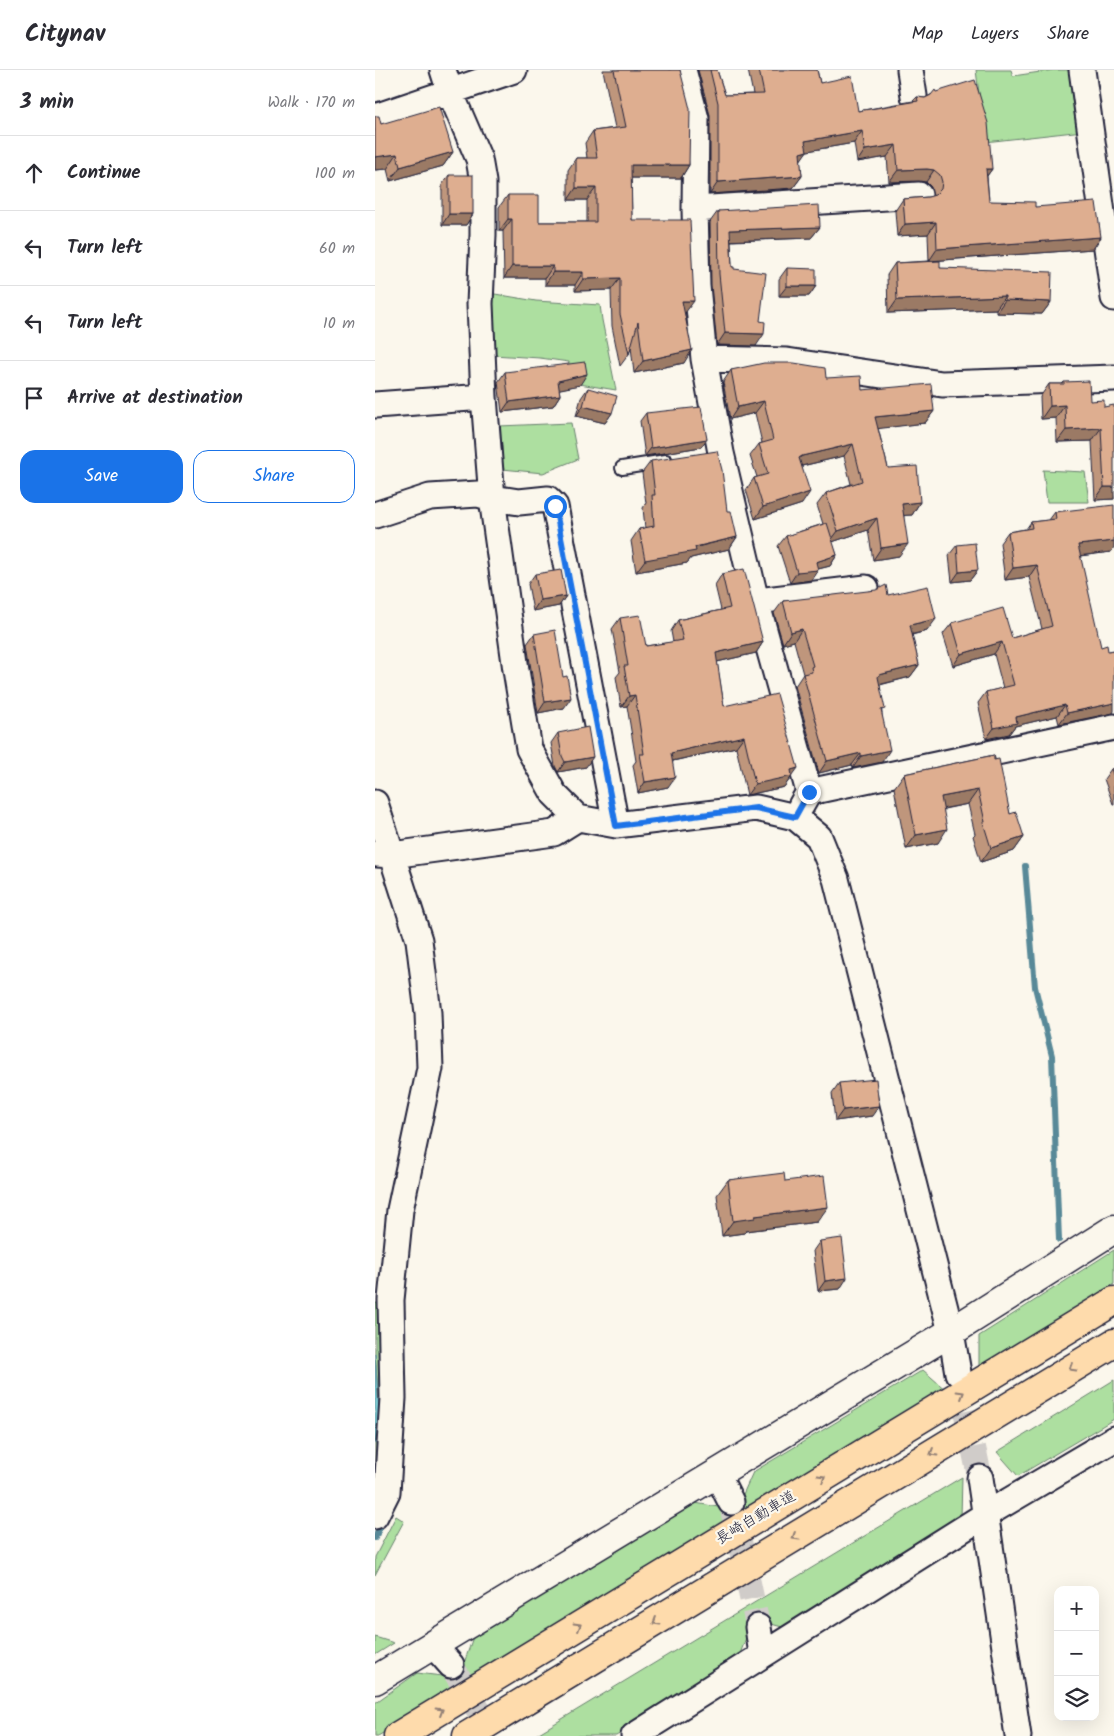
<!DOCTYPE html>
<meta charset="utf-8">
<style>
:root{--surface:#fff;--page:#f7f7f7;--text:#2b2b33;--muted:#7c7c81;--line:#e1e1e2;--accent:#1a73e8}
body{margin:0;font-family:Kalam,"Klee One",sans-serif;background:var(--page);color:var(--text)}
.controls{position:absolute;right:15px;bottom:15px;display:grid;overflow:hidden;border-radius:10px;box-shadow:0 5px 20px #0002}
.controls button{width:45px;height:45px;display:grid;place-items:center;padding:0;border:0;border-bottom:1px solid var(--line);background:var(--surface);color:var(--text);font:25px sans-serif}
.stop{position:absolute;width:15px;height:15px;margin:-11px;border:4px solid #1a73e8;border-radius:50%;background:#fff}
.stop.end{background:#1a73e8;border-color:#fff;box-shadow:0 1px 5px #0008}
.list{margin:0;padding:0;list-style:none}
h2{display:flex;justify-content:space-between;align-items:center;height:65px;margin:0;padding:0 20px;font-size:21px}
h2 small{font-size:16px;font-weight:400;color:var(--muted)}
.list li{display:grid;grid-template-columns:32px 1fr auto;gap:15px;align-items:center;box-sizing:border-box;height:75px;padding:0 20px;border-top:1px solid var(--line)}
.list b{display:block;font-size:19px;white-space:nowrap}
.list em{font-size:16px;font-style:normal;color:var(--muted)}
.actions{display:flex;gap:10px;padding:15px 20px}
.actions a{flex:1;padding:11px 0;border:1px solid var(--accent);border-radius:15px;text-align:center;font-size:18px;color:var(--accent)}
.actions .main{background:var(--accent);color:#fff}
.icon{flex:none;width:28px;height:28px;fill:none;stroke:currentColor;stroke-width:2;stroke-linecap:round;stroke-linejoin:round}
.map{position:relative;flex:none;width:739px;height:1666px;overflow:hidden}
header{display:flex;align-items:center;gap:30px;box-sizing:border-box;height:70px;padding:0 25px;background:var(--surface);border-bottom:1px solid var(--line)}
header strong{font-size:24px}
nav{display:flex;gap:28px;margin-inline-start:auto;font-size:18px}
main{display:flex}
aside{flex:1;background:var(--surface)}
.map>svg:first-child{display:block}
</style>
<header>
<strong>Citynav</strong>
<nav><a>Map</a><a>Layers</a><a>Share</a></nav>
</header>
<main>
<aside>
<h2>3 min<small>Walk · 170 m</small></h2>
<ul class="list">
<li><svg class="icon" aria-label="ahead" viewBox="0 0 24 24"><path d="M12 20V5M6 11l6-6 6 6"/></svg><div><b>Continue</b></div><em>100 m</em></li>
<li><svg class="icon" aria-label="left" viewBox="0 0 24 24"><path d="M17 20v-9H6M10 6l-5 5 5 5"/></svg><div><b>Turn left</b></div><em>60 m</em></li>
<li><svg class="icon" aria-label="left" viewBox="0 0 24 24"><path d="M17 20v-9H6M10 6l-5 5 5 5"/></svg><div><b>Turn left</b></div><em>10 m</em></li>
<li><svg class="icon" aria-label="arrive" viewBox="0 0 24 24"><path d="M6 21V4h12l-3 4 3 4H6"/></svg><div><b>Arrive at destination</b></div></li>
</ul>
<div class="actions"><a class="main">Save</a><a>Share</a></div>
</aside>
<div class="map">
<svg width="739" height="1666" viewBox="0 0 739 1666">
<rect width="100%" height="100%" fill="#fbf7ec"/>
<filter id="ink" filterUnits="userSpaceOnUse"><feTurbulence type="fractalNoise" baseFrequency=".02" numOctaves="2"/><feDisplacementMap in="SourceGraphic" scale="10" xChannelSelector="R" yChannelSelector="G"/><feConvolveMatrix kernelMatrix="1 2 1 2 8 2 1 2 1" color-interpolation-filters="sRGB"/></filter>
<g filter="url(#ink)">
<!-- green -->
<path fill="#addfa0" stroke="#68806e" d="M601,0H636L638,6L679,0H698L708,61L610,72Z
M114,223L161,231L225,235L227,250L241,320L192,312L194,292L165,288L118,285Z
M196,353L203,389L168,403L127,399L124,356Z
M668,400L710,402L714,432H672Z
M739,1180V1214L604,1297V1266Z
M0,1233L9,1234L14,1346L0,1438V1374L4,1340L0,1283Z
M548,1300L572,1321L3,1666H0V1633L42,1603L84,1608L99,1564L320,1433L361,1440L378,1402Z
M739,1310V1349L643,1406L622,1382Z
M587,1407L586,1448L418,1560L378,1549L362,1592L241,1666H159Z
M21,1446L29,1451L0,1505V1487Z
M0,1567L19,1573L0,1585Z"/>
<!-- water -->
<path fill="#7dced6" stroke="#598998" d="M0,1283L4,1340L0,1374Z"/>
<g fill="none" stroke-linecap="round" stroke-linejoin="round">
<!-- stream -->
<path stroke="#598998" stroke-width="6" d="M650,796L660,917L677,986L684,1170
M0,1468L8,1450"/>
<!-- minor-tunnel -->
<path stroke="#d0ccc9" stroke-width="25" stroke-dasharray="25 12" stroke-linecap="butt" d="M583,1305L605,1408
M356,1432L383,1557
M76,1595L119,1666"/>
<!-- service casing -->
<g stroke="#22223b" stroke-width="16">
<path id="service" d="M247,398L291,391"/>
</g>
<!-- minor casing -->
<g stroke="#22223b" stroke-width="29">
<path id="minor" d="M68,0L75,22L104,89L108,112V165L105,234L109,327L117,428L141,600L154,679L179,724L203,748L241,755L381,738L420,747L444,767L461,809L576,1262L583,1303
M308,0L321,49L320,139L322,216L329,289L346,383L381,531L434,722
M535,0L539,26
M707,0L739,228
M0,47L139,0
M320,139L544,125
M329,289L412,291L567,314L739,308
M0,335L109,327
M0,445L55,427L103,424L117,428L144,432L173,429L180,436L241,755
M381,531L491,518
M0,733L44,870L53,943L55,998L25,1140L16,1230L18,1328L12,1422L0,1446
M426,736L434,722L739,657
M2,784L17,785L179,763L203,748
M342,1404L356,1432
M605,1408L643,1666
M383,1557L387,1585
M59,1576L76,1595
M259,1666L610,1445L739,1369"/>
</g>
<!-- tertiary casing -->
<g stroke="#22223b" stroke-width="31">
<path id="tertiary" d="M0,1610L576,1262L739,1159"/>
</g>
<!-- motorway casing -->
<g stroke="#22223b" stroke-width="31">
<path id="motorway" d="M23,1666L739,1231
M92,1666L739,1273"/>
</g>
<!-- service -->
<use href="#service" stroke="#fbf7ec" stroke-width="12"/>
<!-- minor -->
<use href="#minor" stroke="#fbf7ec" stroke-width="25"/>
<!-- tertiary -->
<use href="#tertiary" stroke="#fbf7ec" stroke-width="28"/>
<!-- motorway -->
<use href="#motorway" stroke="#fedbac" stroke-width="28"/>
</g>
<!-- wall -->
<path fill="#bf967c" stroke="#22223b" d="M228,0H305L314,95L306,108H256L257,150L310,243H309V293L259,303L256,277L254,284L245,296L237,256L236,220L200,221V215H170V208H129L128,161H124V137L133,125L164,152H212V130H193V100L201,88H212L210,73L218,61L240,58Z
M323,0H342L350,25L378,24L373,0H442L445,13L483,41L538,31L542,27L550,28L561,22L617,99L612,106L614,131L660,137L726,167L718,179L555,191L565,198L676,232L667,244L621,243V239L513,243L512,205L520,193L554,191L553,164L522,166L520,141L528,129L553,127L558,126L556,117L551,112L544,111L514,112L512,87L482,92L479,73L432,81L425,90L427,106L418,118L335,124V45Z
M0,46L6,54L78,82L68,96L15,111L12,99L0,100Z
M74,105L98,144L91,155H67V115Z
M343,141L445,157L436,168L356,171L357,197L359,199L381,276L342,275L336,215L335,152Z
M412,198L441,216L434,226H404V209Z
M356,300L451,308L487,320L559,341L550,353L503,358L513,398L545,432L537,445H529L524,486L498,490L493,460L457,472L462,485L455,496L443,499L436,510L415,513L403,476L411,466L448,454L442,435L451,423L476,414L469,386L427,396V434L380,449L371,420L379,408L382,407L375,386L384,374L387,373L380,343L355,349L348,312Z
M130,302L205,315L184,319L185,325L178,336L127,342L123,312Z
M689,312L715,331L729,337L739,429L720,430L717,371L682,372L681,348L666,349L665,327L674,314H687Z
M213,318L237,343L230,353L201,346L206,328Z
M271,343L332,369L326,377L270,386L265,351Z
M276,391L352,441L362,467L354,479L316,488L312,493L261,502L256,471L264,459L270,458L268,438L271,433L267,403Z
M680,442L736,482L705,486L738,643L684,654L682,646L640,656L634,664L611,669L603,633L611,622L628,618L619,584L578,596L568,564L577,553L637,568L667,559L654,507L630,510L625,473L633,462L651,459L656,452L674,450Z
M582,475L603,500L595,510L577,512L574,485Z
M160,504L191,526L184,536L158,541L153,514Z
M347,504L388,572L381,583L342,592L349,636L415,709L409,717L372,725L361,677L298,691L293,717L263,723L258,695L261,691L252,636L246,637L241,607L245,602L237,559L245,548L271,576L298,572L296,561L303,550L346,540L340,515Z
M513,525L552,561L537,565L544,595L535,607L505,615L507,644V692L478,698L477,695L444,703L420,616L428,604L419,571L408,574L399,543L408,531Z
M159,564L189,638L163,643L152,574Z
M183,663L211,697L183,702L180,696L176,673Z
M619,685L635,744L649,767L639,781L606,792L598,766L600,764L593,734L569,739L563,773L531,779L519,718L529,704Z
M739,698V734H738L729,709L736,699Z
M464,1013L497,1046L460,1051L457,1023Z
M353,1110L410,1111L442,1152L371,1161L369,1163L347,1166L342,1125Z
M445,1171L465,1219L443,1221L438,1181Z"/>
<!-- shaded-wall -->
<path fill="#9b7a65" stroke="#22223b" d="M487,61L479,73L421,83L430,71Z
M521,75L512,87L482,92L490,80Z
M432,81L423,94L425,83Z
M78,82L68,96L15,111L25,97Z
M22,84L12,99L0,100V87Z
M256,95H314L306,108H248Z
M552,99L559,100L551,112L544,111L514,112L523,100Z
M611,99H617L608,111Z
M427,106L418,118L335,124L343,112Z
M201,118H221L212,130H193Z
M74,144H98L91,155H67Z
M133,149H137L128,161H124Z
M561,152L553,164L522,166L530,154Z
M445,157L436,168L347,171L355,160Z
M726,167L718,179L554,191L562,179Z
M137,196H178L170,208H129Z
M178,202H208L200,215H170Z
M245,208L236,220L200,221L208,209Z
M412,216H441L434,226H404Z
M630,226L621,239L513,243L522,230Z
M630,230L676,232L667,244L621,243Z
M307,231H319L310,243H298Z
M350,263L389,264L381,276L342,275Z
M317,280L309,293L259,303L268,291Z
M212,304L205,315L176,321L183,311Z
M185,325L178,336L127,342L134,332Z
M389,331L380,343L355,349L363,337Z
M690,335L681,348L666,349L675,336Z
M208,336L237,343L230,353L201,346Z
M559,341L550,353L492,360L500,347Z
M726,358L717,371L682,372L691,360Z
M332,369L326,377L270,386L276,378Z
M478,374L469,386L418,398L424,388L427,386Z
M729,417H739V429L720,430Z
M435,422L427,434L380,449L388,437Z
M545,432L537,445L519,446L527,434Z
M502,448L493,460L454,473L463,461Z
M362,467L354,479L316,488L312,493L261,502L270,490Z
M739,471V477L736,482L694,487L703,475Z
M533,474L524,486L498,490L506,478Z
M462,485L455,496L439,500H443L436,510L415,513L422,502L441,492Z
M662,495L654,507L630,510L638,498Z
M603,500L595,510L577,512L584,502Z
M191,526L184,536L158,541L165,530Z
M561,549L552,561L526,567L535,555Z
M427,559L419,571L408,574L416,562Z
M388,572L381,583L333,594L341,583Z
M627,572L619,584L578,596L586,584Z
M544,595L535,607L495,617L504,605Z
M260,625L252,636L246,637L254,626Z
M196,628L189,638L163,643L170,632Z
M739,633V641L738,643L684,654L692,643Z
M690,635L682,646L640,656L634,664L611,669L619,658L641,647Z
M369,666L361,677L288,693L296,683Z
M515,680L507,692L478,698L486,686Z
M486,683L477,695L444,703L452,691Z
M218,687L211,697L183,702L190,692Z
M423,698L409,717L372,725L380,714L416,700Z
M300,707L293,717L263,723L270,712Z
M603,720L593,734L556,741L566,727Z
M572,759L563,773L531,779L541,765Z
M649,767L639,781L606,792L616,778Z
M504,1036L497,1046L460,1051L468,1040Z
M453,1137L442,1152L371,1161L369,1163L347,1166L358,1151L380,1146Z
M472,1208L465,1219L443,1221L450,1211Z"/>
<!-- building -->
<path fill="#deae90" stroke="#22223b" d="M239,0H305L315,39L314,95H256L257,150H315L319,231H307L317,280L268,291L263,252L254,284L245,244V208L208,209V202H178V196H137V149H133V125H164V152H221V118H201V88H222L218,61L251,57Z
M335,0H342L350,25L389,24L384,0H442L445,13L477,6L483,41L543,31L542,27L550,28L556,25L560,20L561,22L600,10L613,53L617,99H611L614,131L660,132V137L721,132L726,167L562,179L561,152L530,154L528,129L553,127L560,125L566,119L567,112L565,105L559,100L552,99L523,100L521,75L490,80L487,61L430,71L432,81L425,83L427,106L343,112V33Z
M64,37L78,82L25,97L22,84L0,87V46H4L6,54Z
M74,105H98V144H74Z
M444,135L445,157L355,160L357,197H359V199L391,203L385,251L390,252L389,264L350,263L344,204L343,141Z
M565,191V198L677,202L676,232L630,230V226L522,230L520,193Z
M412,198L441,199V216H412Z
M210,292L212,304L183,311L185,325L134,332L130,302Z
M389,293H419L450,298L451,308L486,306L487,320L556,314L559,341L500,347L513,398L542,396L545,432L527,434L533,474L506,478L502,448L463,461L451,423L487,411L478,374L427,386L424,388L435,422L388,437L379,408L393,404L384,374L398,370L389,331L363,337L356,300Z
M714,311L715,331L729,330V337L739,335V417H729L726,358L691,360L690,335L675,336L674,314H689V312Z
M213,318L242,326L237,343L208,336Z
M326,337L332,369L276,378L271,343Z
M342,381L347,400L352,441H356L362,467L320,477L321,481L270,490L264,459L279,456L277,425H280L276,391Z
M739,435V471L703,475L726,577L732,575L733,581L739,580V633L692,643L690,635L641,647L642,653L619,658L611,622L639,615L627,572L586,584L577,553L628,538L637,568L677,556L662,495L638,498L633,462L657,458L656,452L681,449L680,442Z
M452,453L462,485L441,492L443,500L422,502L411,466Z
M600,473L603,500L584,502L582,475Z
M369,499L388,572L341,583L349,636L402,624L423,698L416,700L417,706L380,714L369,666L296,683L300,707L270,712L265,684H269L260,625L254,626L249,596H253L245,548L265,545L271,576L308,570L303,550L355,538L347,504Z
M186,500L191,526L165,530L160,504Z
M511,515L513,525L553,516L561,549L535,555L544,595L504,605L503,607L510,639L506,640L515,680L486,686V683L452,691L428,604L437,602L436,597L438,596L427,559L416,562L408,531L501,520Z
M180,560L188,607L192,606L196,628L170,632L159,564Z
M213,657L218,687L190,692L187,686L183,663Z
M619,685V690L624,689L635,744L641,742L649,767L616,778L608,752H610L603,720L566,727L572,759L541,765L529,704Z
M739,698V707L736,699Z
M501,1009L504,1036L468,1040L464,1013Z
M409,1103L410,1111L449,1106L453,1137L380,1146V1148L358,1151L353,1110Z
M467,1168L472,1208L450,1211L445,1171Z"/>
<!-- one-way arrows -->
<defs><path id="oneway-chevron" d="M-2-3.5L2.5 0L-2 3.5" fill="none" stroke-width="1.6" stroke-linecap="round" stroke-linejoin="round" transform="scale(1.25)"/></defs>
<g stroke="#907e74">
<use href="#oneway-chevron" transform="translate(697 1298) rotate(149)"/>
<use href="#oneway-chevron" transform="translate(586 1324) rotate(-31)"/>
<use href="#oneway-chevron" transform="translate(558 1383) rotate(149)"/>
<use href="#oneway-chevron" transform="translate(447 1408) rotate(-31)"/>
<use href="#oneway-chevron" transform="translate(420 1467) rotate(149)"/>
<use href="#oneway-chevron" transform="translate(281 1552) rotate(149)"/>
<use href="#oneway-chevron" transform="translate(203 1556) rotate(-31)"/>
<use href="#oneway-chevron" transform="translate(65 1641) rotate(-31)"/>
</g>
</g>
<g fill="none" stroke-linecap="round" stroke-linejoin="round" filter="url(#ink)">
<!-- route -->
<path stroke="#1a73e8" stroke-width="6" d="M180,436L241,756L381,738L420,747L434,722"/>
</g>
<g text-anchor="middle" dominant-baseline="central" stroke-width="4.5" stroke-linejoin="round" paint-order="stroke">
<!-- street labels -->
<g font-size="15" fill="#22223b" stroke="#fbf7ec">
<text transform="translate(381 1448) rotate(-31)">長崎自動車道</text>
</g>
</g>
</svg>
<div class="controls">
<button>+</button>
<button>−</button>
<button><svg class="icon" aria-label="layers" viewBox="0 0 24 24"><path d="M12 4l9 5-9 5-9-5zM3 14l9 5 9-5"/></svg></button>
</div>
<div class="stop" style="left:180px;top:436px"></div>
<div class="stop end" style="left:434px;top:722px"></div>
</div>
</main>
